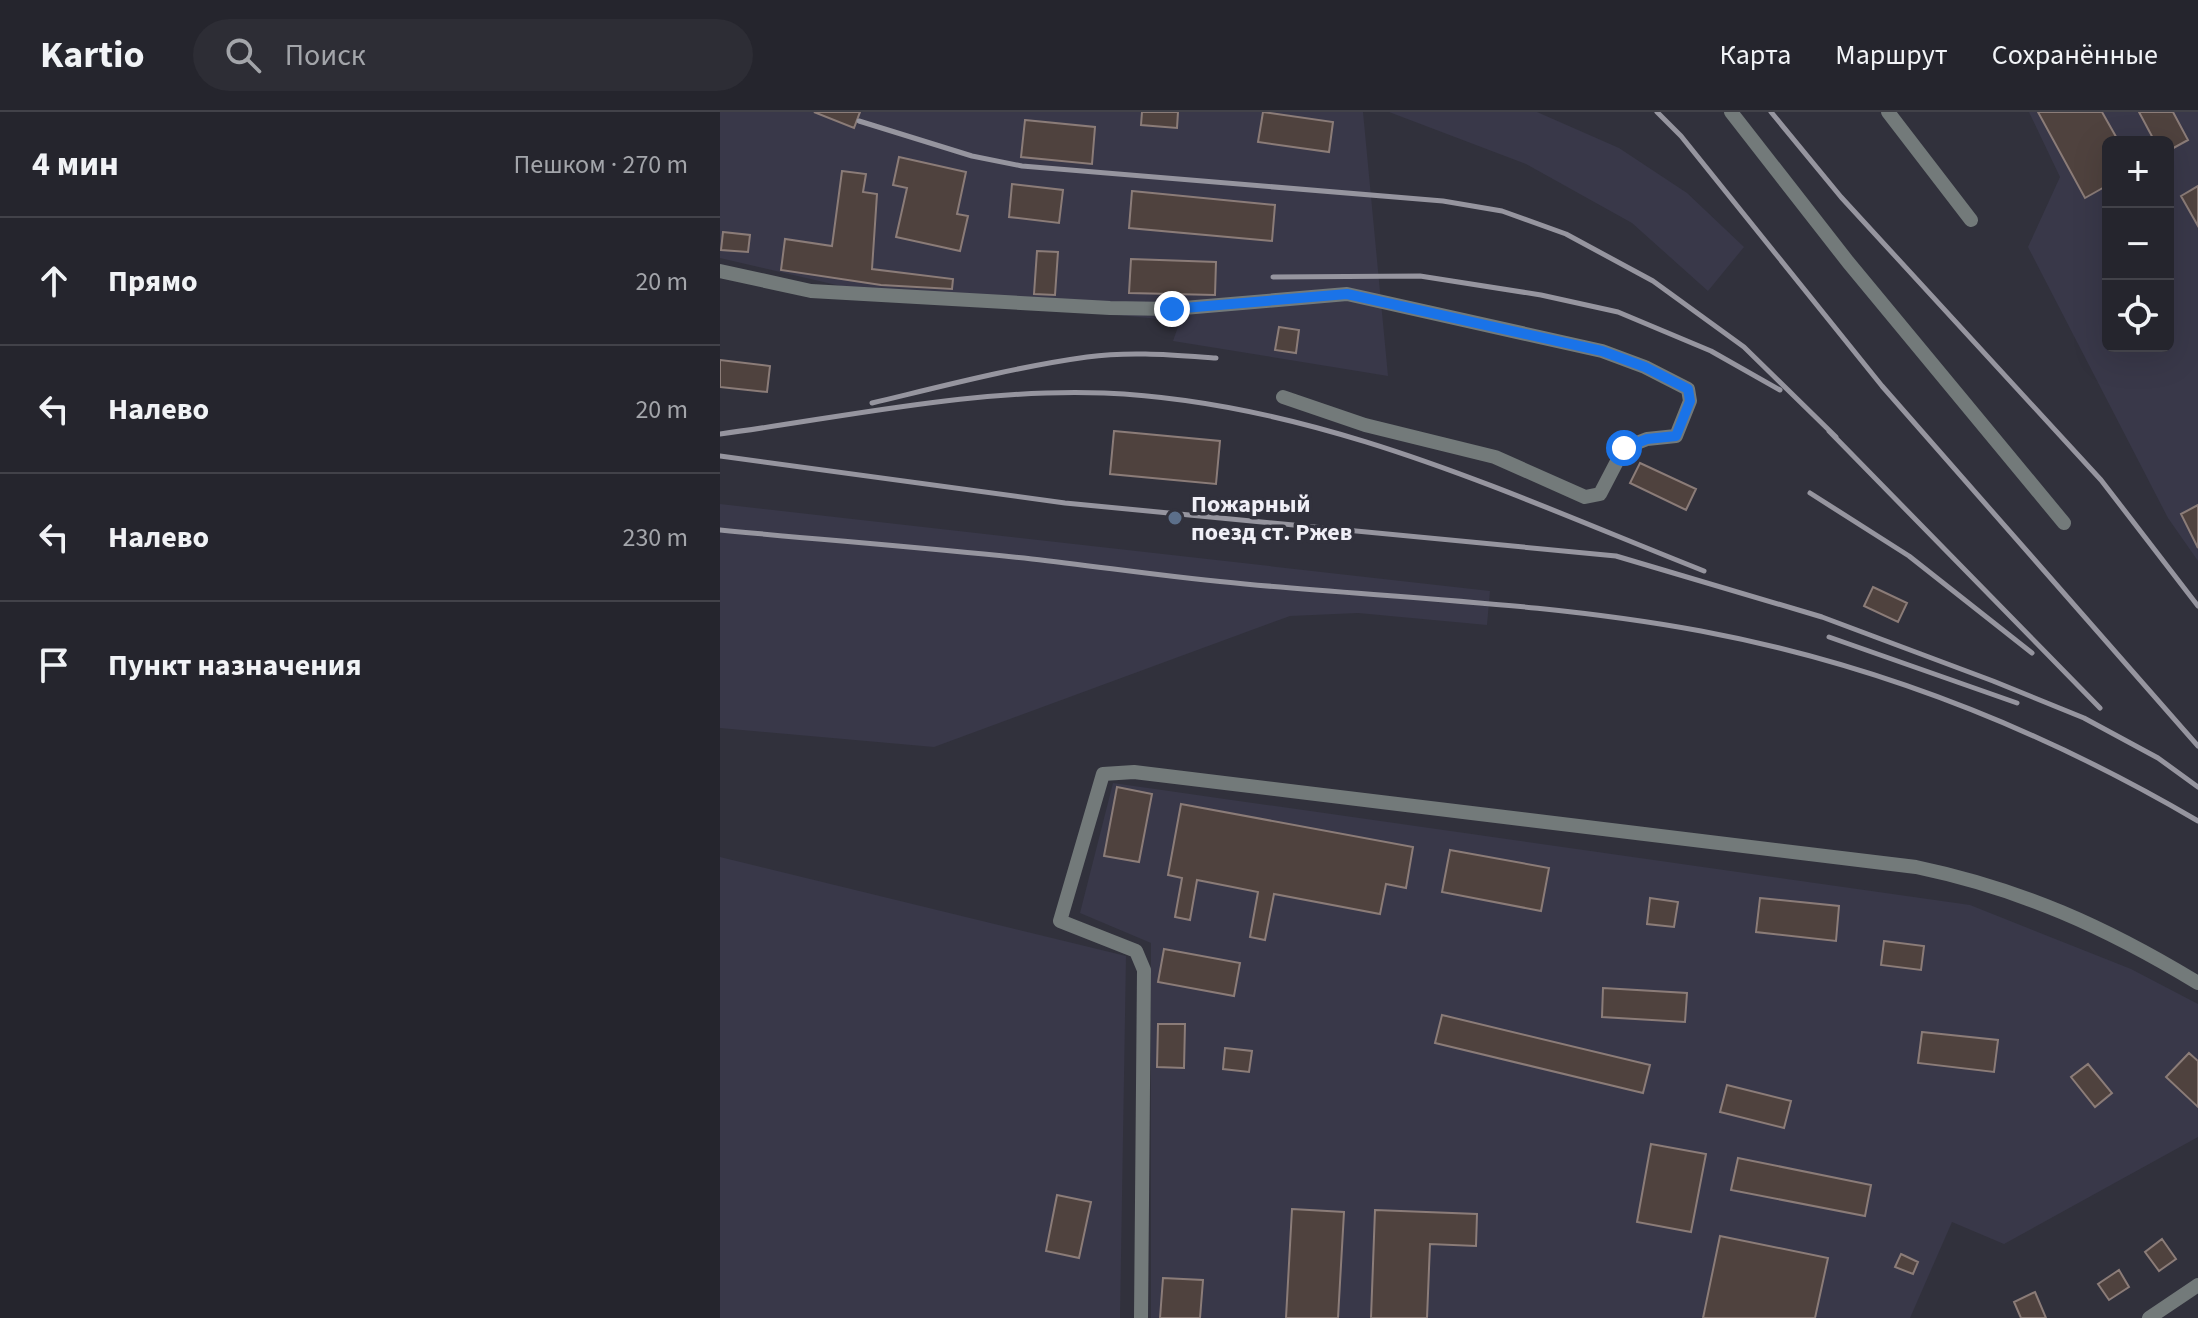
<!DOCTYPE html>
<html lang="ru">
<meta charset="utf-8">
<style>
:root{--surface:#25252d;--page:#2d2d35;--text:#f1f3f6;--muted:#a3a5aa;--line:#424249}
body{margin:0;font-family:"Source Sans 3",sans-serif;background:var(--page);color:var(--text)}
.controls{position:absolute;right:24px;top:24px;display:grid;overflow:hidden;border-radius:12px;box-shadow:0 8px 32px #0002}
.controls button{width:72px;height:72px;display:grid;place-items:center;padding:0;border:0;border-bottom:2px solid var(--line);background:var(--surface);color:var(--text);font:40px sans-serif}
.stop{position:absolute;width:24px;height:24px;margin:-18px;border:6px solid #1a73e8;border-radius:50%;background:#fff}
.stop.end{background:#1a73e8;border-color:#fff;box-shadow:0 2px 8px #0008}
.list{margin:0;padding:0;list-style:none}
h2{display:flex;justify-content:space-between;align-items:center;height:104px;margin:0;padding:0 32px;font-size:34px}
h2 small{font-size:26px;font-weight:400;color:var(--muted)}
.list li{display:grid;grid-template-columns:52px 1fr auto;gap:24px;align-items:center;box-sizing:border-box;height:128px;padding:0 32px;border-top:2px solid var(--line)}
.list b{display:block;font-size:30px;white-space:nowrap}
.list em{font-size:26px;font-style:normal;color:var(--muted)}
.icon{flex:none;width:44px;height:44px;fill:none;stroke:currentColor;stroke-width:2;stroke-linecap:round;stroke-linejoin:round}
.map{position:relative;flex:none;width:1478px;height:1206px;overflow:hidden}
header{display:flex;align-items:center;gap:48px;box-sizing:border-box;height:112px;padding:0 40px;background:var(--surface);border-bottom:2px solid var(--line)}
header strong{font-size:38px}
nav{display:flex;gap:44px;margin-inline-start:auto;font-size:28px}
.search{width:560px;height:72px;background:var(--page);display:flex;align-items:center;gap:20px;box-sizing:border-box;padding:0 28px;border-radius:44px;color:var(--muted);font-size:30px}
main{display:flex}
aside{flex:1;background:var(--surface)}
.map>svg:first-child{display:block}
</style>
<header>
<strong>Kartio</strong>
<div class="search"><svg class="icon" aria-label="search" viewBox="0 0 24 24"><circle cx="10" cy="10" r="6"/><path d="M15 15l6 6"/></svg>Поиск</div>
<nav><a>Карта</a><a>Маршрут</a><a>Сохранённые</a></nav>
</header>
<main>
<aside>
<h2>4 мин<small>Пешком · 270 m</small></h2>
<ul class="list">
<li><svg class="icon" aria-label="ahead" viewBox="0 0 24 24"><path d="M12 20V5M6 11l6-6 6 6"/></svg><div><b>Прямо</b></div><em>20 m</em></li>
<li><svg class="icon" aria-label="left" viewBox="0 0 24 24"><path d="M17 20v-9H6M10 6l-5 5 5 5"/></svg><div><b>Налево</b></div><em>20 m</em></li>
<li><svg class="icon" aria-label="left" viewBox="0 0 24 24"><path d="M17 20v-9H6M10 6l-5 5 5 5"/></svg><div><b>Налево</b></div><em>230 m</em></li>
<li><svg class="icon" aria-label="arrive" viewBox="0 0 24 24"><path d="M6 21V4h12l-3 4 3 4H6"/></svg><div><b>Пункт назначения</b></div></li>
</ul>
</aside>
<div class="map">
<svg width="1478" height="1206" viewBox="0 0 1478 1206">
<rect width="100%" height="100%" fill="#31313c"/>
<!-- built -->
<path fill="#393849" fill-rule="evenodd" d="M0,0H643L668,264L453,229L460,209L138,178L0,146Z
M669,0H817L899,36L967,81L1024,135L988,179L912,111L806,52Z
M1309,0H1478V449L1448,406L1308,135L1340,65ZM1388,30H1448V234H1388Z
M0,392L770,479L767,513L638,501L570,504L214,635L0,616Z
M393,671L1250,793L1411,857L1478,892V1025L1284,1132L1232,1110L1190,1206H431V831L360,801Z
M0,745L406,844L400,1206H0Z"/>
<!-- building -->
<path fill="#4f423e" stroke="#8b7c78" stroke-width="2" d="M94,0H140L134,16Z
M422,0H458L457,16L421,13Z
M543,0L613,10L609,40L538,30Z
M1318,0H1382L1399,30H1388V73L1365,86Z
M1419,0H1453L1468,28L1448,39V30H1435Z
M305,8L375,15L372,52L301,45Z
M179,45L246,60L237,102L248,104L240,139L176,125L187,76L173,73Z
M122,59L146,62L143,80L157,82L152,157L233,167L232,177L161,173L61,158L65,127L112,134Z
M292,72L343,78L339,111L289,105Z
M1478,74V114L1461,84Z
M412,79L555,93L552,129L409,116Z
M3,120L30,123L28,140L1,138Z
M317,139L338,140L335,183L314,182Z
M411,147L496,150L495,183L409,181Z
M559,215L579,218L576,241L555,238Z
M0,248L50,254L47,280L0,275Z
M394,319L500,329L496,372L390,362Z
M920,351L976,377L966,398L910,371Z
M1478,393V436L1461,402Z
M1153,475L1187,491L1178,510L1144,494Z
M397,675L432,682L419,750L384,744Z
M461,692L693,735L686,776L666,772L660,802L554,782L545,828L530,825L538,780L477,768L470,808L455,805L462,766L448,763Z
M730,738L829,756L821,799L722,780Z
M930,786L958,790L954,815L927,812Z
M1040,786L1119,794L1116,829L1036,820Z
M1164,829L1204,834L1201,858L1161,853Z
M444,837L520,851L514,884L438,870Z
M883,876L967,881L965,910L882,905Z
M722,903L930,953L923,981L715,931Z
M438,912H465L464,956L437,955Z
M1202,920L1278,928L1274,960L1198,951Z
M505,936L532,939L529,960L503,957Z
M1469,941L1478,949V995L1446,965Z
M1368,952L1392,981L1375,995L1351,965Z
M1007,973L1071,989L1064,1016L1000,1000Z
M931,1032L986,1042L971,1120L917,1110Z
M1018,1046L1151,1073L1145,1104L1011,1078Z
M337,1083L371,1090L359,1146L326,1139Z
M572,1097L624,1100L618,1206H566Z
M655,1098L757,1102L756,1134L710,1132L707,1206H651Z
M1000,1124L1108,1146L1095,1206H983Z
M1442,1127L1456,1147L1439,1159L1425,1140Z
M1181,1142L1198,1150L1193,1162L1175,1155Z
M1399,1158L1409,1175L1389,1188L1378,1172Z
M443,1166L483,1168L480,1206H440Z
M1315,1180L1326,1206H1301L1294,1190Z"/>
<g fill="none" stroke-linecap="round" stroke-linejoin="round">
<!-- minor -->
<path stroke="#737a7a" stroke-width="14" d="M1011,0L1128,150L1344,411
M1168,0L1251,108
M0,159L91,179L390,196L452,197L627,182L882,239L925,255L968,277L970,289L956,324L927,327L904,336L880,382L865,385L775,345L645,313L563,285
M421,1206L424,858L416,839L340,809L383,662L414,660L1196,755C1301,777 1386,815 1478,871
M1429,1206L1478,1173"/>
<!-- rail -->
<path stroke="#96959f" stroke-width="5" d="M937,0L961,24L1162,274L1478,634
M1051,0L1121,85L1381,368L1478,494
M139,9L252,44L302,54L723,89L782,99L846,122L933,169L1024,235L1116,325
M553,165L700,164L821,183L898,200L991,239L1060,278
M152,291C223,274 295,255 367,245C410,239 453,243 496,246
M1109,319L1380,596
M0,322C126,305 256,276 384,281C597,290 789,382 984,459
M0,344L345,391L896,444L1102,505L1273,569L1364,606L1438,646L1478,675
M1090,381L1189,444L1312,541
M0,418C104,428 208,436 312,447C383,455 454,466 525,472C677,486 830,491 981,519C1157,552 1323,618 1478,709
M1109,525L1297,591"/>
</g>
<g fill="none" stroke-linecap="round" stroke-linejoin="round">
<!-- route -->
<path stroke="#1a73e8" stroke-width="10" d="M452,197L627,182L882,239L925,255L968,277L970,289L956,324L927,327L904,336"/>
</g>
<!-- markers -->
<circle fill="#5c6f8a" stroke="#31313c" stroke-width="3" cx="455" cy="406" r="8"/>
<g text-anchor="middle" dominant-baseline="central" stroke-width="7" stroke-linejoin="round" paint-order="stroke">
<!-- poi labels -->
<g font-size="24" font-weight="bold" fill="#f0eff7" stroke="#31313c" text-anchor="start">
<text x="471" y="392">Пожарный<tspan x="471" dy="28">поезд ст. Ржев</tspan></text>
</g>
</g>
</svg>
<div class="controls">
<button>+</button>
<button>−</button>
<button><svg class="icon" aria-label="locate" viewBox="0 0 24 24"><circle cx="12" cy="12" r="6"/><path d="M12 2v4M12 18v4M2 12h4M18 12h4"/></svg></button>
</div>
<div class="stop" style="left:904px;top:336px"></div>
<div class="stop end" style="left:452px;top:197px"></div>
</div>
</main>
